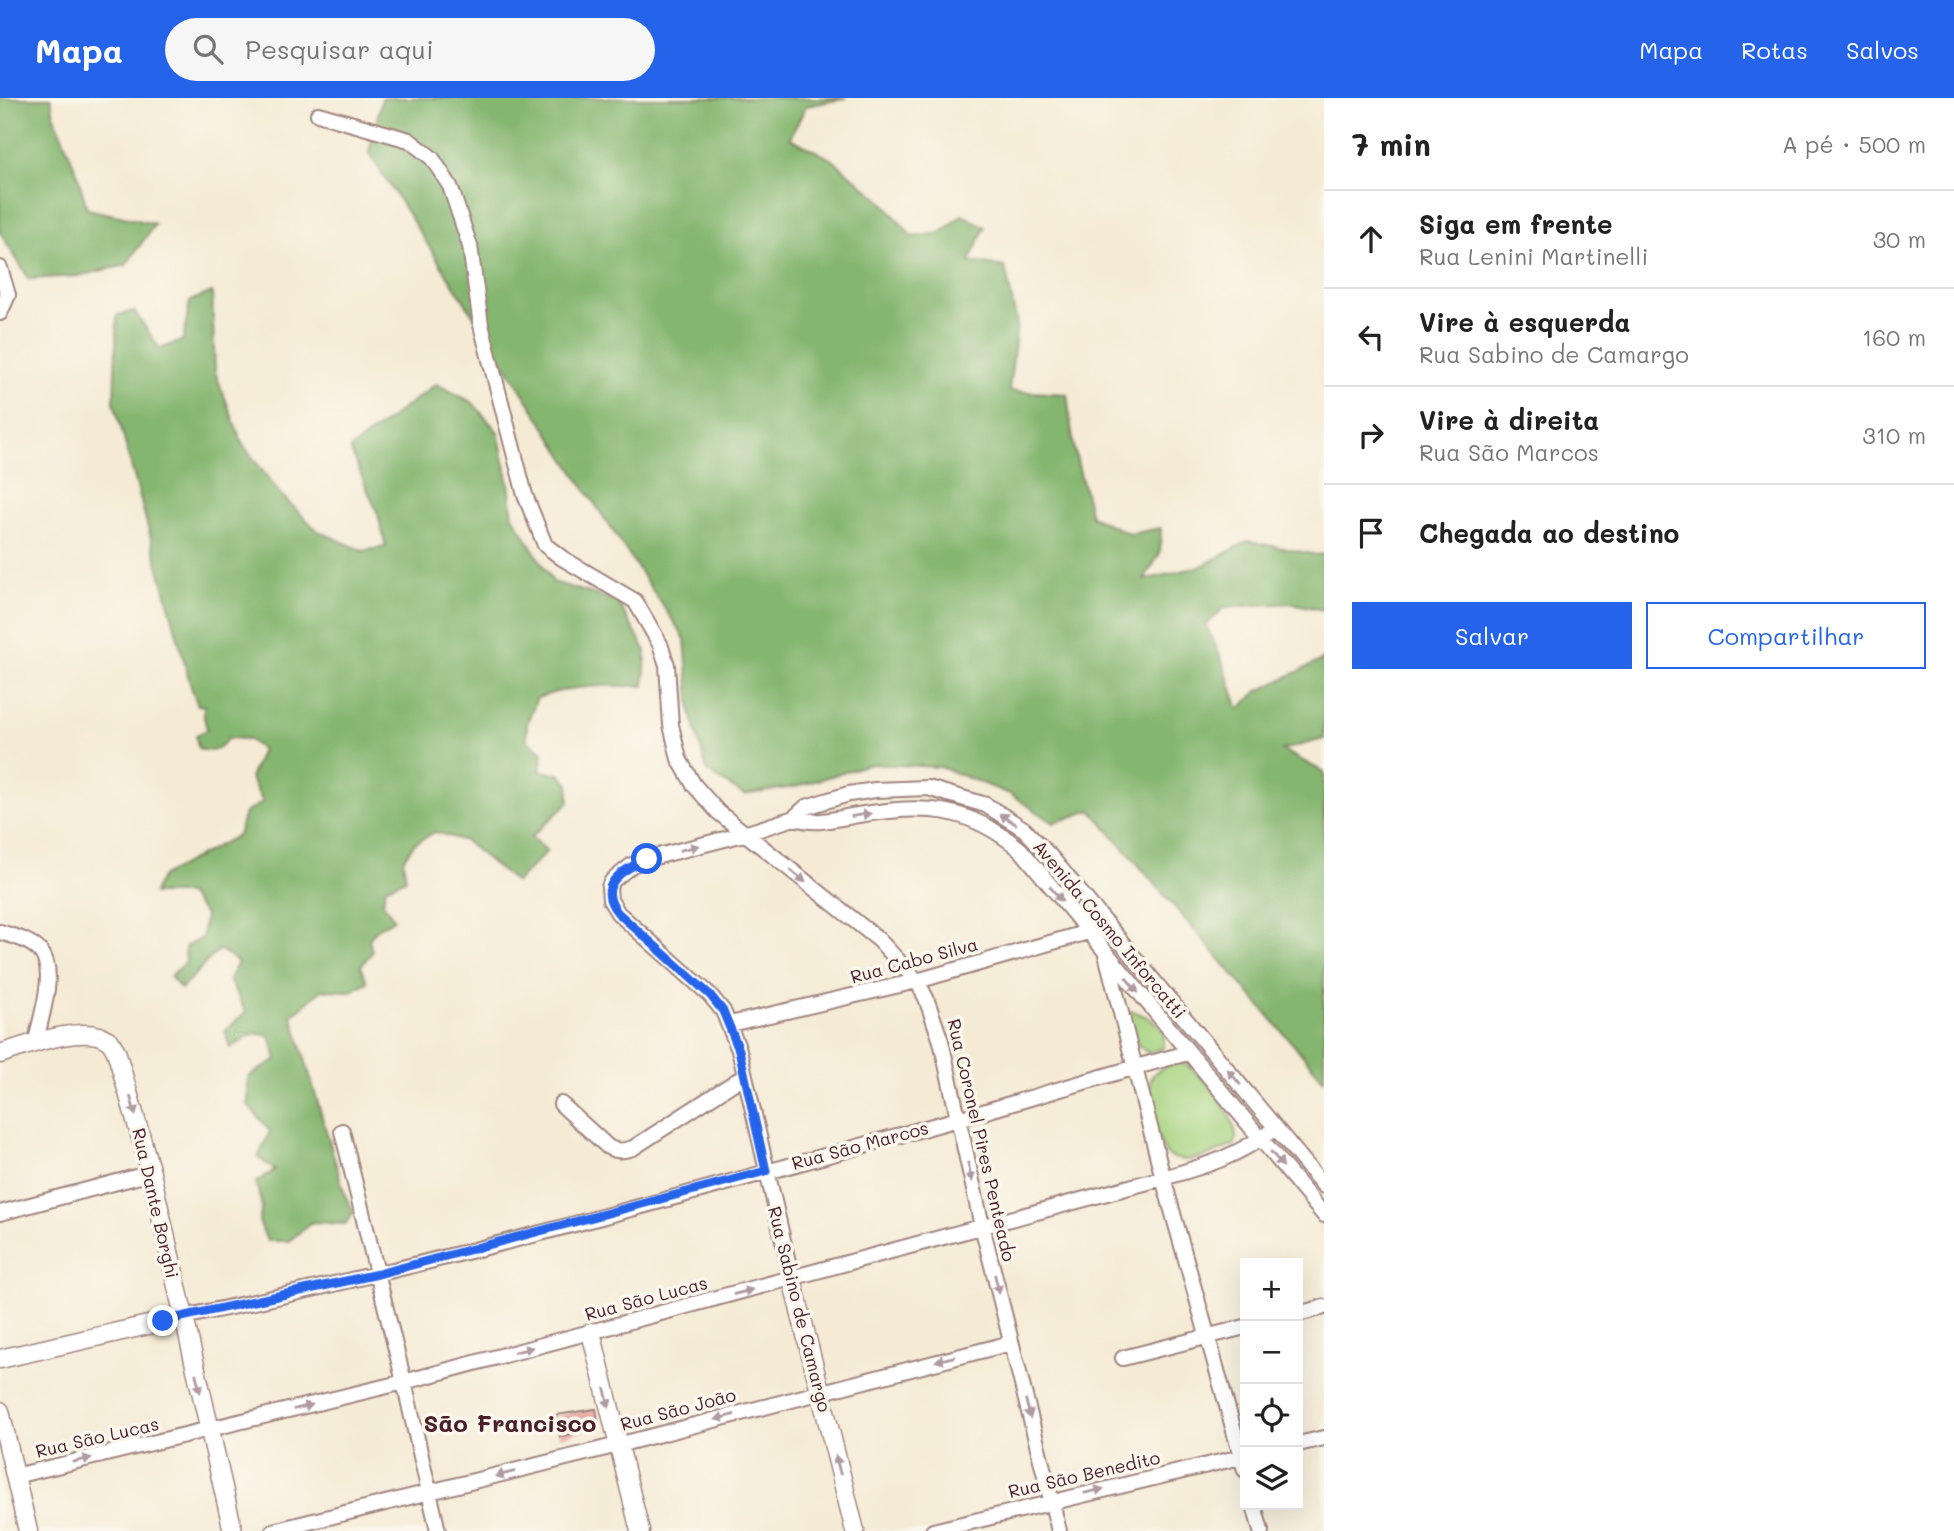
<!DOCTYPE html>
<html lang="pt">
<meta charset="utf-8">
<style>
:root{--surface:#fff;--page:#f6f6f6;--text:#222;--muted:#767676;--line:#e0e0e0;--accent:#2563eb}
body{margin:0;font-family:Mali,sans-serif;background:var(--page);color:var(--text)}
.controls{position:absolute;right:21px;bottom:21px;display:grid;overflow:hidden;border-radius:0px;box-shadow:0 7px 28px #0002}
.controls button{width:63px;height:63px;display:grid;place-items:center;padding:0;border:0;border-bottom:2px solid var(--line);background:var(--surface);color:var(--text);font:35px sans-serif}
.stop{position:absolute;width:21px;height:21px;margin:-16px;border:5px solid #2563eb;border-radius:50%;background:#fff}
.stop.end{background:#2563eb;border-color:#fff;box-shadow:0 2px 7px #0008}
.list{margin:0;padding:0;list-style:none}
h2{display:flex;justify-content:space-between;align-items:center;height:91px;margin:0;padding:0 28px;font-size:30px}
h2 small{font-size:23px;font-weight:400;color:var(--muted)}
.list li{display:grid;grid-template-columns:46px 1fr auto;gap:21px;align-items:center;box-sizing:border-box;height:98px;padding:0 28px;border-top:2px solid var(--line)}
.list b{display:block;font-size:26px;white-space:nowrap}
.list p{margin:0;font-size:23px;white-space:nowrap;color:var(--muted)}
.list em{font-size:23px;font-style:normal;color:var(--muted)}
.actions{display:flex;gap:14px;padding:21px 28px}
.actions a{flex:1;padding:16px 0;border:2px solid var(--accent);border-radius:0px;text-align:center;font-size:24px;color:var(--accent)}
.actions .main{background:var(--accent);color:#fff}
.icon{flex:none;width:38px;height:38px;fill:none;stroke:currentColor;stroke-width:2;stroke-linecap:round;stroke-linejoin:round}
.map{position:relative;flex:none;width:1324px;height:1433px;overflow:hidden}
header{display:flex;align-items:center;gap:42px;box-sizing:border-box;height:98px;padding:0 35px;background:var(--accent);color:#fff}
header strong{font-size:33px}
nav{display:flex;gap:38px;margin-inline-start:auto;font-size:24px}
.search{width:490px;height:63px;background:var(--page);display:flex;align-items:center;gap:18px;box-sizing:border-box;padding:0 24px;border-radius:38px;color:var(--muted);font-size:26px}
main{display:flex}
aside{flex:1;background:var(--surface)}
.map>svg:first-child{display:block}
</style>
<header>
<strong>Mapa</strong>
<div class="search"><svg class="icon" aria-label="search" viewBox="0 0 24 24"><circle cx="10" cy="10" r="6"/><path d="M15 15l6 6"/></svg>Pesquisar aqui</div>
<nav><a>Mapa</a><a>Rotas</a><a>Salvos</a></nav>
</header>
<main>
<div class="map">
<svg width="1324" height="1433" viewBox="0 0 1324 1433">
<rect width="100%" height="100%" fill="#fbf7ec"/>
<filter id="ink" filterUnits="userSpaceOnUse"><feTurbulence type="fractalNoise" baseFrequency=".0143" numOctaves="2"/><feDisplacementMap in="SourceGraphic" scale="14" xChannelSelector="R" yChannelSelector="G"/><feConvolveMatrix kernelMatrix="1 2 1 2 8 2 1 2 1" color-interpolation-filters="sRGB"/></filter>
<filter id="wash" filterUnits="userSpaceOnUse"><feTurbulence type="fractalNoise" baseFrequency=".00686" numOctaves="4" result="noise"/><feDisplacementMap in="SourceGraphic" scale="28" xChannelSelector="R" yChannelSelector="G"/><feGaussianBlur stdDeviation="1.57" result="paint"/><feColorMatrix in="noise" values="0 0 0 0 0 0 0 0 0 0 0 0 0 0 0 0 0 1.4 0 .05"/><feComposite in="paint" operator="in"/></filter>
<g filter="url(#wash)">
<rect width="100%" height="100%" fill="#f5ebd5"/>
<!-- green -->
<path fill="#a7d481" stroke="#787a56" stroke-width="2" d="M1132,913C1150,919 1169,928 1163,950L1149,955C1132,947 1133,930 1127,915Z
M1178,964C1199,967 1243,1025 1235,1046C1218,1054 1186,1070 1168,1057C1157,1050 1143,985 1154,976C1159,970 1171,967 1178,964Z"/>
<!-- forest -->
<path fill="#85b66f" stroke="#686a4d" stroke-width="2" d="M0,0H51L54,18L77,75L87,111L155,126L126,167L78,178L29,181L0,134Z
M382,0H847L806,8L790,40L833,62L884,105L912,139L941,135L962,117L985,129L969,164L1005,169L1017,226L1009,293L1067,296L1074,351L1091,418L1130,436L1161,430L1160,455L1144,482L1202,468L1248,443L1317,457L1324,456V512L1291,505L1225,509L1206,527L1221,560L1239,611L1258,593L1324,561V641L1282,652L1324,674V982L1091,712L1054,725L1010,696L940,669L869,666L799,688L744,697L707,673L691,614L685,541L579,382L369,55Z
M212,194L215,274L243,347L281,397L318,433L363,453L386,449L378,416L350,351L436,286L472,304L498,334L509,386L513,418L553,484L617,503L646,553L644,588C607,587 572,587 537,600L527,625V643L543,654L540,673L559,676L569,686V704L531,739L547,753L516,785L465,743L435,734L414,746L403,762L406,781L385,790L383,805L394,821L377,831L369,841L372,854L361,868L367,884L351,893L322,892L292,917L345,1097L354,1115L345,1126L312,1124L289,1143H267L259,1123L262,1109L256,1084L275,1072L258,1060L270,1033L248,1007V979L277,961L270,938L254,935L230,950L225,933L246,914L229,882L238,864L219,851L181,891L170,878L186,864L185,849L202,840L205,817L188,796H153L161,779L238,737L245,715L263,704L250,680L262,652L248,641L228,640C219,652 213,656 198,650L196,637L207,632L203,614L205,608L198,607L192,592L114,304L117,217L134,213L160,251L183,242L190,203Z"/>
<g id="blocks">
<!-- building -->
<path fill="#e39a96" d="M596,1311L599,1329L560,1339L556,1317Z"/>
</g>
</g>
<g filter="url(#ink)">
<use href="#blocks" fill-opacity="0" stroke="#a08580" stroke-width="2"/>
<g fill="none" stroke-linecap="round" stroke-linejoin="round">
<!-- minor casing -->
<g stroke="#a08580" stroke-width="18">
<path id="minor" d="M318,16L409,42L432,60L450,88L470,148L481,227L525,397L545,447L562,460L635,503L660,546L667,567L671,627L679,661L694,687L718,714L879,842L917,883L926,900L941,943L982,1128L1059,1433
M0,170L8,197L0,215
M794,720C820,727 832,721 858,717C924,706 967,707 1021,752L1324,1117
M0,834C13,838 30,842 40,853C58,872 40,920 36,944
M1107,860L1163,1080L1245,1372
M730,926L917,883L1088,834L1094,831
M561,1006L608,1049C617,1054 623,1053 633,1050L744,978
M342,1033L404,1284L438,1433
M0,1115L151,1075
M792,1181L739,952L723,913L710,897L618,815L610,802L609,789L612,783L632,767L647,761L744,736L794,720L806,709L822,704L849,696L875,692L928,690L986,707L1024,731L1050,758L1324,1088
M1298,1216L1324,1209
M183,1219C448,1165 709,1090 969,1018C1042,997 1114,974 1188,955
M1123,1260L1245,1229
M1298,1346L1324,1340
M15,1378L404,1284L1163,1080C1209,1067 1236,1059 1276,1030
M1254,1407L1261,1433
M273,1433L618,1347L1011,1245
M933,1433L1245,1358"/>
</g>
<!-- tertiary casing -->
<g stroke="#a08580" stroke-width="21">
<path id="tertiary" d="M0,956C25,948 85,925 108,942C113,946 115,951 117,956L151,1075L233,1433
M792,1181L855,1433
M591,1234L640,1433
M0,1261L183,1219
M0,1313L28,1433"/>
</g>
<!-- minor -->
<use href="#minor" stroke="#fff" stroke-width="14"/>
<!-- tertiary -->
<use href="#tertiary" stroke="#fff" stroke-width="18"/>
</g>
<!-- one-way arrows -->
<defs><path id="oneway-solid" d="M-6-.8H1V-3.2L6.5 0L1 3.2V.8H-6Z" transform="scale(1.75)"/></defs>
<g fill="#ae9aa0">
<use href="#oneway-solid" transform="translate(861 717) rotate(-9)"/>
<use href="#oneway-solid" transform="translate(1008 721) rotate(-147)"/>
<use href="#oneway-solid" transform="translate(689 750) rotate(-14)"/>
<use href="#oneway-solid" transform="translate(798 778) rotate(39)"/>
<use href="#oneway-solid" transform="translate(1056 796) rotate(50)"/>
<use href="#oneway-solid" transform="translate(1132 887) rotate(51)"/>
<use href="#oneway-solid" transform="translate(1234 979) rotate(-130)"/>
<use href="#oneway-solid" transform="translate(133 1008) rotate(75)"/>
<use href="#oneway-solid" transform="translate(1277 1061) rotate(50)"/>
<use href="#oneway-solid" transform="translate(970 1074) rotate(77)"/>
<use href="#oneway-solid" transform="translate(997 1186) rotate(76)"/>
<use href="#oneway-solid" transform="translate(743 1194) rotate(-15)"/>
<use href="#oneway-solid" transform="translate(523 1252) rotate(-15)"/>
<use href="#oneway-solid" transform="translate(945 1261) rotate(166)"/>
<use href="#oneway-solid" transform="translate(198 1285) rotate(77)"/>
<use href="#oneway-solid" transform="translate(607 1300) rotate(77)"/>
<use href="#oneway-solid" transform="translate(303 1309) rotate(-14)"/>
<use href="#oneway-solid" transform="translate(1028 1311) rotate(76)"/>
<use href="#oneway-solid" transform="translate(725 1319) rotate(165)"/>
<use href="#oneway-solid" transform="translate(82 1362) rotate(-13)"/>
<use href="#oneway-solid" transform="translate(838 1367) rotate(-104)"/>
<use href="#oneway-solid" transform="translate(505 1376) rotate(166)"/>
<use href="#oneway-solid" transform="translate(1094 1393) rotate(-13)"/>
</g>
</g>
<g fill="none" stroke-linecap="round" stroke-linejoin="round" filter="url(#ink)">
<!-- route -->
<path stroke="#2563eb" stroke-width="9" d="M163,1223L378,1176L766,1073L739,952L723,913L710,897L618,815C595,787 622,772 647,761"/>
</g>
<g text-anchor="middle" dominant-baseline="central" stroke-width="7" stroke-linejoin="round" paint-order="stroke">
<!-- street labels -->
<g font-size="18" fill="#4a1f2b" stroke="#fbf7ec">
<text transform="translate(1110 831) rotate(50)">Avenida Cosmo Inforcatti</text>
<text transform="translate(914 862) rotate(-15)">Rua Cabo Silva</text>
<text transform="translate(982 1042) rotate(77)">Rua Coronel Pires Penteado</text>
<text transform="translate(860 1047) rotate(-15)">Rua São Marcos</text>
<text transform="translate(156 1105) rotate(77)">Rua Dante Borghi</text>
<text transform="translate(646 1200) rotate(-15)">Rua São Lucas</text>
<text transform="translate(800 1211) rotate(76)">Rua Sabino de Camargo</text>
<text transform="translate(678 1311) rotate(-15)">Rua São João</text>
<text transform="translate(97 1339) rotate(-13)">Rua São Lucas</text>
<text transform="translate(1084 1376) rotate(-13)">Rua São Benedito</text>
</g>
<!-- district labels -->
<g font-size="24" font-weight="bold" fill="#4a1f2b" stroke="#fbf7ec">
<text x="510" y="1324">São Francisco</text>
</g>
</g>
</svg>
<div class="controls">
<button>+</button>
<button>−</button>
<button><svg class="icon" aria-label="locate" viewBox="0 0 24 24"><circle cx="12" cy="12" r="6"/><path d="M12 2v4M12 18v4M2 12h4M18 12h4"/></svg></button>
<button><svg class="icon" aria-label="layers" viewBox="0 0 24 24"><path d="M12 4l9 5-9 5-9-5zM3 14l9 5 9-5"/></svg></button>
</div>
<div class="stop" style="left:647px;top:761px"></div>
<div class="stop end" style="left:163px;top:1223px"></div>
</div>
<aside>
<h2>7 min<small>A pé · 500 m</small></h2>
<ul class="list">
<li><svg class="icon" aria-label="ahead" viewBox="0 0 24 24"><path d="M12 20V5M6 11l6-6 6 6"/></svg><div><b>Siga em frente</b><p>Rua Lenini Martinelli</p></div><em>30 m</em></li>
<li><svg class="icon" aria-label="left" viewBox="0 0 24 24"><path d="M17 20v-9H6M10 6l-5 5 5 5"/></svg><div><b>Vire à esquerda</b><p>Rua Sabino de Camargo</p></div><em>160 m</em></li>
<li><svg class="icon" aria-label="right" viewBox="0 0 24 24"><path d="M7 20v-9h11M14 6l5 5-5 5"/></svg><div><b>Vire à direita</b><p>Rua São Marcos</p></div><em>310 m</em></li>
<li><svg class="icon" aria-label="arrive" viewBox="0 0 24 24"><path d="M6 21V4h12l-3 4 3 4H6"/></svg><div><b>Chegada ao destino</b></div></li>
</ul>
<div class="actions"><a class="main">Salvar</a><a>Compartilhar</a></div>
</aside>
</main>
